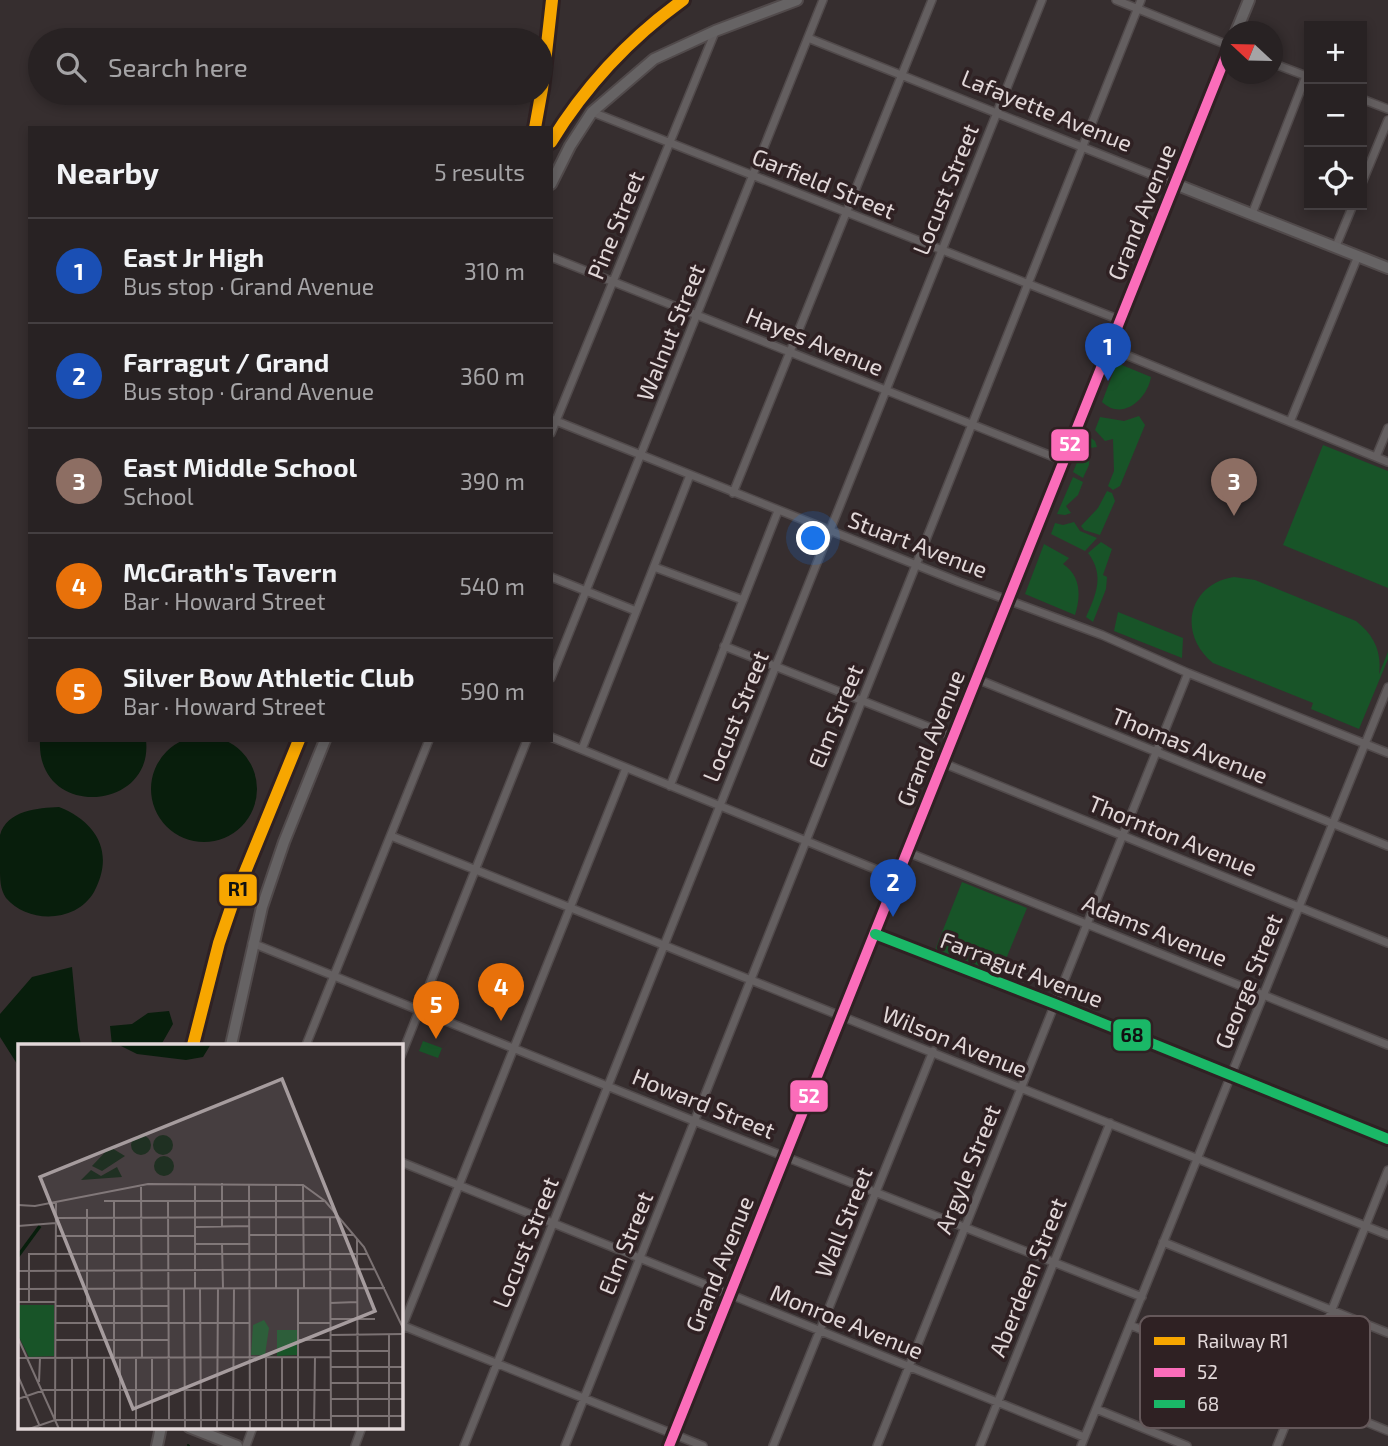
<!DOCTYPE html>
<meta charset="utf-8">
<style>
:root{--surface:#282223;--page:#302a2b;--text:#f1f3f6;--muted:#a5a4a6;--line:#443f41;--accent:#a69c9e}
body{margin:0;font-family:"Exo 2",sans-serif;background:var(--page);color:var(--text)}
.controls{position:absolute;right:21px;top:21px;display:grid;overflow:hidden;border-radius:0px;box-shadow:0 4px 10px #0003}
.controls button{width:63px;height:63px;display:grid;place-items:center;padding:0;border:0;border-bottom:2px solid var(--line);background:var(--surface);color:var(--text);font:35px sans-serif}
.compass{position:absolute;left:1220px;top:21px;width:63px;height:63px;border-radius:50%;background:var(--surface);box-shadow:0 4px 10px #0003;rotate:292deg}
.you{position:absolute;left:814px;top:539px;width:24px;height:24px;margin:-18px;border:5px solid #fff;border-radius:50%;background:#1a73e8;box-shadow:0 0 0 10px #1a73e833}
.badge{display:grid;place-items:center;width:46px;height:46px;border-radius:50%;background:var(--accent);color:#fff;font-size:23px;font-weight:700}
.pin{position:absolute;translate:-50% -58px;filter:drop-shadow(0 2px 4px #0008)}
.pin::after{content:'';position:absolute;top:37px;width:24px;height:21px;background:inherit;clip-path:polygon(0 0,100% 0,50% 100%)}
.list{margin:0;padding:0;list-style:none}
h2{display:flex;justify-content:space-between;align-items:center;height:91px;margin:0;padding:0 28px;font-size:30px}
h2 small{font-size:23px;font-weight:400;color:var(--muted)}
.list li{display:grid;grid-template-columns:46px 1fr auto;gap:21px;align-items:center;box-sizing:border-box;height:105px;padding:0 28px;border-top:2px solid var(--line)}
.list b{display:block;font-size:26px;white-space:nowrap}
.list p{margin:0;font-size:23px;white-space:nowrap;color:var(--muted)}
.list em{font-size:23px;font-style:normal;color:var(--muted)}
.icon{flex:none;width:38px;height:38px;fill:none;stroke:currentColor;stroke-width:2;stroke-linecap:round;stroke-linejoin:round}
.map{position:relative;flex:none;width:1388px;height:1446px;overflow:hidden}
.search{position:absolute;background:var(--surface);box-shadow:0 4px 10px #0003;left:28px;top:28px;width:525px;height:77px;display:flex;align-items:center;gap:18px;box-sizing:border-box;padding:0 24px;border-radius:38px;color:var(--muted);font-size:26px}
.panel{position:absolute;background:var(--surface);box-shadow:0 4px 10px #0003;left:28px;top:126px;width:525px;height:616px;border-radius:0px}
.map>svg:first-child{display:block}
</style>
<div class="map">
<svg width="1388" height="1446" viewBox="0 0 1388 1446">
<rect width="100%" height="100%" fill="#362e2f"/>
<!-- green -->
<path fill="#185428" d="M1117,363L1151,377C1147,400 1122,421 1102,402Z
M1139,416L1145,425L1120,486L1113,490L1108,486L1114,471L1113,439L1105,441L1095,430L1100,417L1124,421Z
M1088,436L1095,441L1097,447L1090,448L1089,465L1083,478L1073,472Z
M1323,445L1388,471V588L1283,545Z
M1073,477L1083,482L1078,495L1066,506L1071,513L1065,515L1057,514Z
M1107,491L1112,493L1115,501L1100,535L1084,530L1081,526L1098,508Z
M1074,522L1080,531L1097,538L1085,551L1051,534L1055,523L1063,525Z
M1101,542L1112,549L1103,575L1107,577L1106,589L1093,622L1086,617C1096,595 1105,575 1088,553Z
M1044,544L1069,558L1063,564C1081,576 1081,596 1075,615L1025,594Z
M1234,577L1255,580L1356,621C1374,635 1382,652 1379,674L1388,652V659L1359,729L1311,709L1313,703L1213,663C1177,634 1188,584 1234,577Z
M1118,612L1183,638L1182,658L1114,631Z
M962,882L1027,908L999,976L935,950Z
M423,1041L442,1048L438,1058L419,1051Z"/>
<!-- water -->
<path fill="#081e0c" d="M151 789a53 53 0 1 1 106 0a53 53 0 1 1-106 0Z
M40,740H146C154,812 36,820 40,740Z
M59,807C97,822 115,853 94,892C76,923 28,924 6,898C0,889 0,879 0,867C0,858 0,844 0,835C7,810 38,808 59,807Z
M72,967L78,1030L81,1045H19V1067L0,1037V1014L32,977Z
M169,1011L173,1024L161,1045H112L110,1026L132,1024L148,1013Z"/>
<g fill="none" stroke-linecap="round" stroke-linejoin="round">
<!-- stream -->
<path stroke="#081e0c" stroke-width="2" d="M188,1445L189,1446"/>
<!-- street casing -->
<g stroke="#514a4b" stroke-width="10">
<path id="street" d="M1116,0L1230,46
M808,38L1175,184
M1272,63L1309,77
M1362,99L1388,109
M592,112L1120,320
M1362,183L1388,120
M1252,214L1306,76
M1336,246L1353,205
M551,257L1064,461
M1109,348L1388,462
M551,419L959,582L1102,635L1188,673L1388,753
M1290,422L1358,256
M551,433L715,32
M1376,457L1388,428
M733,493L932,0
M654,567L743,600
M551,577L636,611
M724,646L954,737
M551,678L823,0
M977,679L1388,846
M551,737L897,878
M582,749L690,475
M943,763L1388,943
M670,786L778,511
M391,836L1388,1235
M907,852L1388,1045
M252,943L694,1121L1142,1297
M306,1045L429,740
M401,1056L527,740
M401,1162L1084,1437
M1163,1242L1388,1333
M401,1325L703,1446
M1130,1325L1388,1431
M401,1330L626,768
M1096,1409L1187,1446
M246,1446L253,1427
M355,1446L362,1427
M464,1446L1042,0
M565,1446L1141,0
M773,1446L933,1051
M877,1446L1188,673
M980,1446L1110,1123
M1081,1446L1388,687
M1277,1446L1388,1170"/>
</g>
<!-- secondary casing -->
<g stroke="#514a4b" stroke-width="14">
<path id="secondary" d="M1236,32L1249,0
M551,184L570,146L592,112L654,59L715,31L797,0
M1175,184L1388,268
M875,934L1055,1004L1388,1139
M231,1045L262,907L284,842L325,740
M189,1427L237,1446
M157,1446L161,1427
M669,1446L1230,46"/>
</g>
<!-- street -->
<use href="#street" stroke="#645f60" stroke-width="7"/>
<!-- secondary -->
<use href="#secondary" stroke="#666364" stroke-width="10"/>
<!-- bus-1 casing -->
<g stroke="#2f2123" stroke-width="16">
<path id="bus-1" d="M669,1446L1230,46"/>
</g>
<!-- bus-2 casing -->
<g stroke="#2f2123" stroke-width="16">
<path id="bus-2" d="M875,934L1055,1004L1388,1139"/>
</g>
<!-- bus-1 -->
<use href="#bus-1" stroke="#fb6dba" stroke-width="10"/>
<!-- bus-2 -->
<use href="#bus-2" stroke="#1ab867" stroke-width="10"/>
<!-- rail-1 casing -->
<g stroke="#2f2123" stroke-width="18">
<path id="rail-1" d="M535,128L542,89L552,0
M551,142C586,85 629,39 683,0
M193,1045L219,943L234,899L299,740"/>
</g>
<!-- rail-1 -->
<use href="#rail-1" stroke="#f7a600" stroke-width="12"/>
</g>
<g text-anchor="middle" dominant-baseline="central" stroke-width="7" stroke-linejoin="round" paint-order="stroke">
<!-- street labels -->
<g font-size="23" fill="#e2d8d9" stroke="#2f2123">
<text transform="translate(1047 110) rotate(22)">Lafayette Avenue</text>
<text transform="translate(824 183) rotate(22)">Garfield Street</text>
<text transform="translate(945 189) rotate(-68)">Locust Street</text>
<text transform="translate(1141 212) rotate(-68)">Grand Avenue</text>
<text transform="translate(615 225) rotate(-68)">Pine Street</text>
<text transform="translate(670 332) rotate(-68)">Walnut Street</text>
<text transform="translate(815 341) rotate(22)">Hayes Avenue</text>
<text transform="translate(918 544) rotate(21)">Stuart Avenue</text>
<text transform="translate(735 716) rotate(-68)">Locust Street</text>
<text transform="translate(835 716) rotate(-68)">Elm Street</text>
<text transform="translate(930 738) rotate(-68)">Grand Avenue</text>
<text transform="translate(1190 745) rotate(22)">Thomas Avenue</text>
<text transform="translate(1173 835) rotate(22)">Thornton Avenue</text>
<text transform="translate(1155 930) rotate(22)">Adams Avenue</text>
<text transform="translate(1022 969) rotate(21)">Farragut Avenue</text>
<text transform="translate(1248 981) rotate(-68)">George Street</text>
<text transform="translate(955 1041) rotate(22)">Wilson Avenue</text>
<text transform="translate(704 1103) rotate(22)">Howard Street</text>
<text transform="translate(967 1169) rotate(-68)">Argyle Street</text>
<text transform="translate(843 1222) rotate(-68)">Wall Street</text>
<text transform="translate(525 1242) rotate(-68)">Locust Street</text>
<text transform="translate(625 1243) rotate(-68)">Elm Street</text>
<text transform="translate(719 1264) rotate(-68)">Grand Avenue</text>
<text transform="translate(1027 1277) rotate(-68)">Aberdeen Street</text>
<text transform="translate(847 1321) rotate(22)">Monroe Avenue</text>
</g>
</g>
<!-- overview -->
<g transform="translate(18 1044)">
<rect width="385" height="385" fill="#362e2f"/>
<path d="M0,261H36V312L11,313L0,291ZM246,276L251,284L247,311L258,312L233,311L235,281ZM259,286H279V311L259,312Z" fill="#185428"/>
<path d="M99,0H193L185,13L168,16L119,10ZM113 101a10 10 0 1 1 20 0a10 10 0 1 1-20 0ZM135 101a10 10 0 1 1 20 0a10 10 0 1 1-20 0ZM92,103L107,112L84,127L74,122ZM136 122a10 10 0 1 1 20 0a10 10 0 1 1-20 0ZM99,123L104,133L63,136L73,126L83,132Z" fill="#081e0c"/>
<path fill="none" stroke="#081e0c" stroke-width="3.5" d="M0,212L22,182"/>
<path fill="none" stroke="#7b7273" stroke-width="2" d="M204,139V183M231,140L232,385M258,140V244M123,141L124,313M285,141L286,244M86,157H306M96,157V313M150,157L151,376M0,161L17,162L130,140L285,141L307,157L346,203L385,284M69,165V313M312,173L313,385M38,174L321,173M0,182L38,179M178,183L231,182M231,191H336M38,192H177M339,195L340,385M177,200H231M204,200L205,244M0,227L357,225M166,244L167,385M177,244V140M182,244L183,385M0,245L367,244M0,258H38M11,258V210H350M312,259L339,258M38,262H151M313,275H357M38,279H231M280,279H313M313,291L385,290M371,291V385M0,294L41,385M38,296H151M280,296H313M313,307H371M54,313V385M70,313V385M86,313V385M102,313V385M248,313V385M0,314L313,313M313,323H385M0,332L23,385M21,338L22,314M312,339H385M0,355L26,346H312M312,355H385M313,372H385M37,376L38,158M11,385L37,376H313M118,385V313M134,385V313M199,385L200,244M215,385L216,244M264,385V313M280,385V244M296,385L297,313"/>
<path fill="#a69c9e" fill-opacity="0.15" stroke="#a69c9e" stroke-width="3.5" d="M264,35L357,267L115,365L22,133Z"/>
<rect width="385" height="385" fill="none" stroke="#e2d8d9" stroke-width="3.5"/>
</g>
<!-- legend -->
<rect x="1140" y="1316" width="230" height="112" rx="10" fill="#2f2123" stroke="#65585a" stroke-width="2"/>
<rect x="1154" y="1337" width="31" height="8" fill="#f7a600"/>
<rect x="1154" y="1368" width="31" height="9" fill="#fb6dba"/>
<rect x="1154" y="1400" width="31" height="8" fill="#1ab867"/>
<g font-size="19" fill="#e2d8d9">
<text x="1197" y="1348">Railway R1</text>
<text x="1197" y="1379">52</text>
<text x="1197" y="1411">68</text>
</g>
<g stroke="#2f2123" stroke-width="2.5">
<rect x="1050" y="428" width="40" height="34" rx="7" fill="#fb6dba"/>
<rect x="218" y="873" width="40" height="34" rx="7" fill="#f7a600"/>
<rect x="1112" y="1018" width="40" height="34" rx="7" fill="#1ab867"/>
<rect x="789" y="1079" width="40" height="34" rx="7" fill="#fb6dba"/>
</g>
<g font-size="19" text-anchor="middle" font-weight="bold" fill="#fff">
<text x="1070" y="451">52</text>
<text x="809" y="1103">52</text>
</g>
<g font-size="19" text-anchor="middle" font-weight="bold" fill="#111">
<text x="238" y="896">R1</text>
<text x="1132" y="1042">68</text>
</g>
</svg>
<div class="controls">
<button>+</button>
<button>−</button>
<button><svg class="icon" aria-label="locate" viewBox="0 0 24 24"><circle cx="12" cy="12" r="6"/><path d="M12 2v4M12 18v4M2 12h4M18 12h4"/></svg></button>
</div>
<svg class="compass" viewBox="-18 -18 36 36"><path d="M0-13l5 13h-10z" fill="#e53935"/><path d="M0 13l5-13h-10z" fill="#a5a4a6"/></svg>
<div class="you"></div>
<div class="pin badge" style="left:1108px;top:381px;background:#1a4fb4">1</div>
<div class="pin badge" style="left:893px;top:917px;background:#1a4fb4">2</div>
<div class="pin badge" style="left:1234px;top:516px;background:#8d6e63">3</div>
<div class="pin badge" style="left:501px;top:1021px;background:#e8710a">4</div>
<div class="pin badge" style="left:436px;top:1039px;background:#e8710a">5</div>
<div class="search"><svg class="icon" aria-label="search" viewBox="0 0 24 24"><circle cx="10" cy="10" r="6"/><path d="M15 15l6 6"/></svg>Search here</div>
<section class="panel">
<h2>Nearby<small>5 results</small></h2>
<ul class="list">
<li><span class="badge" style="background:#1a4fb4">1</span><div><b>East Jr High</b><p>Bus stop · Grand Avenue</p></div><em>310 m</em></li>
<li><span class="badge" style="background:#1a4fb4">2</span><div><b>Farragut / Grand</b><p>Bus stop · Grand Avenue</p></div><em>360 m</em></li>
<li><span class="badge" style="background:#8d6e63">3</span><div><b>East Middle School</b><p>School</p></div><em>390 m</em></li>
<li><span class="badge" style="background:#e8710a">4</span><div><b>McGrath's Tavern</b><p>Bar · Howard Street</p></div><em>540 m</em></li>
<li><span class="badge" style="background:#e8710a">5</span><div><b>Silver Bow Athletic Club</b><p>Bar · Howard Street</p></div><em>590 m</em></li>
</ul>
</section>
</div>
